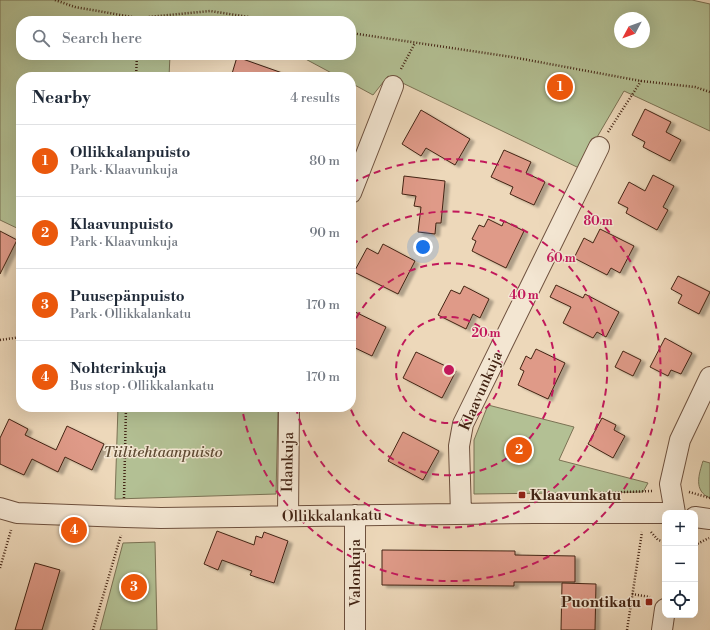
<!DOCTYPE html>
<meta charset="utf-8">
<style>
:root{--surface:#fff;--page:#f6f6f7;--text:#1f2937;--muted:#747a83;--line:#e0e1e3;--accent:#ea580c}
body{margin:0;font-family:"Libre Bodoni",serif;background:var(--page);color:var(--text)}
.controls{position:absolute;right:12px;bottom:12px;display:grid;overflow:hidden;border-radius:8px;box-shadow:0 4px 16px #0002}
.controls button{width:36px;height:36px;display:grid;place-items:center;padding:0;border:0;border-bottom:1px solid var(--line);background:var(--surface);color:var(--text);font:20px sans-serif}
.compass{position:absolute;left:614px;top:12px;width:36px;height:36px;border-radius:50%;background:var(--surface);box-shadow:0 4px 16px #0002;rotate:229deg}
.you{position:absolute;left:423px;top:247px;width:14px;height:14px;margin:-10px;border:3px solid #fff;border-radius:50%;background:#1a73e8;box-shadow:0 0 0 6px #1a73e833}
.badge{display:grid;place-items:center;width:26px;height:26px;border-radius:50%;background:var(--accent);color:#fff;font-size:13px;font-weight:700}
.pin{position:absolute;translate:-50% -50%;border:2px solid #fff;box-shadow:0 1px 4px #0006}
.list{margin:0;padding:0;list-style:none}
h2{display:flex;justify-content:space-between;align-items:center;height:52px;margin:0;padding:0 16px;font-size:17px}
h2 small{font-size:13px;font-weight:400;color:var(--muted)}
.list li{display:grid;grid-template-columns:26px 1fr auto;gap:12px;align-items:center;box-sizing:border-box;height:72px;padding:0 16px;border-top:1px solid var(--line)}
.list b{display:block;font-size:15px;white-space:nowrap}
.list p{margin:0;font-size:13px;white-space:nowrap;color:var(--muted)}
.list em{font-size:13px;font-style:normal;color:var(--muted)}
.icon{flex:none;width:22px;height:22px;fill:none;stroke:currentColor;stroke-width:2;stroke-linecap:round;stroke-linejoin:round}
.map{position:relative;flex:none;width:710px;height:630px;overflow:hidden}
.search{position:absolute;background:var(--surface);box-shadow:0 4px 16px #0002;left:16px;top:16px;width:340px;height:44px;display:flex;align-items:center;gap:10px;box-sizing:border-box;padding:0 14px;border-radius:16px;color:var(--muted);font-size:15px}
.panel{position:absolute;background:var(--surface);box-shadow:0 4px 16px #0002;left:16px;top:72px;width:340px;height:340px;border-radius:16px}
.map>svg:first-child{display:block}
</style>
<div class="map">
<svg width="710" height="630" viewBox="0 0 710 630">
<defs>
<filter id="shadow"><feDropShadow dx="4.5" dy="2.5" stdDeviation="1" flood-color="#0004"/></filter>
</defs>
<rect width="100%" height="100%" fill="#edd8ba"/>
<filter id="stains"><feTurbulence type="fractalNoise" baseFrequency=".005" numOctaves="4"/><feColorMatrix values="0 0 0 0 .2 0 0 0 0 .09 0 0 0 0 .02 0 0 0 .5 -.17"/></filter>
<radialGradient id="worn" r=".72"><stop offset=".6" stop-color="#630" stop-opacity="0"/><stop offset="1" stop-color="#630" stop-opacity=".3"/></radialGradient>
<!-- green -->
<path fill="#b3c094" stroke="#7b7254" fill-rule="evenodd" d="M0,0H692L710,4V131L624,91L579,168L388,76L373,95L351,83V77H339L298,55H351V21H21V55H170L169,77H21V230L0,220ZM620,18H644V42H620Z
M488,405L574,427L559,460L648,483L643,492L474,494V440Z
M118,407H264L278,411L276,494L115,499Z
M703,461L710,463V498C693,491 699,474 703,461Z
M155,542L157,630H100L123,543Z"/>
<!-- building -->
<path fill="#df9a88" stroke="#432414" filter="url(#shadow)" d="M237,57L288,75V77H231Z
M645,109L671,122L666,132L681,140L670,161L643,147L645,142L632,135Z
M421,110L470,139L455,165L426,148L421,156L402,144Z
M504,150L531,162L526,173L545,182L534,205L510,194L513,187L491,177Z
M653,175L674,186L663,207L668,210L657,230L626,213L628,208L618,203L629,182L645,191Z
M404,176L445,181L441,223H436L435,234L418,232L421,207L414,206L416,196L402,194Z
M488,219L502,226L504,221L524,231L506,268L472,251L476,241L472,239L479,225L484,227Z
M600,229L634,246L620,273L611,268L607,275L574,258L584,238L593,243Z
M0,231L17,240L0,274Z
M383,244L415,261L398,294L354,272L367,248L378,254Z
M678,276L710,292L699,314L678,303L682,295L671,289Z
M556,285L583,298L585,294L619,312L606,337L597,332L593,338L563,323L571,307L550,297Z
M464,286L489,299L480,318L473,314L466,329L438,315L451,290L460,294Z
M351,310L386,327L372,356L351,346Z
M665,338L692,353L681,374L671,370L668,376L650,367Z
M536,349L565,363L548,399L518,385L524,371L520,369L526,356L531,359Z
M623,351L641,360L633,376L615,367Z
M416,352L456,371L442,398L403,378Z
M602,418L616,425L614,430L625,436L613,458L588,444Z
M9,419L28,429L25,435L56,450L67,426L104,444L92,470L65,457L58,472L32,459L24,475L0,464V438Z
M403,432L439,451L423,480L388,461Z
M217,531L254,545L256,536L262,538L264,532L288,541L274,583L250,575L252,571L222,560L218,570L204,564Z
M382,550L515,551V555L575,556V582H514V586L382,585Z
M35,563L60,570L42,630H15Z
M562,583L596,584L595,630H561Z"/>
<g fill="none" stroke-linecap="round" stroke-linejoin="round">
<!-- minor casing -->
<g stroke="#6e513e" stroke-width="22">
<path id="minor" d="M351,193L393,86
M0,508L17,513L125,517L161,518L534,513H665
M675,513L670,484L680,440L710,377
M461,514L459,446L463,424L599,147
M355,515V630
M288,516L289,407
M695,517L710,519
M662,630L665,609"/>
</g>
<!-- path -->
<path stroke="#432414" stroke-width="2.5" stroke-dasharray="1 2" stroke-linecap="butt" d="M55,0L75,7L138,18L210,11L275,21
M351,33L512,57L641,81L695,87L710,92
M401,69L415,43
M136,77L137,55
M608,132L641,81
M0,340L21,337
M689,492L710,498
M597,493L652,491
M124,498L126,407
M651,532L658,540L665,542
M695,545L709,538
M0,568L11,530
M632,594L650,597
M93,630L121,535
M627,630L642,532"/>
<!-- minor -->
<use href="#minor" stroke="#f3e6d2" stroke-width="20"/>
</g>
<!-- distance rings -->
<g fill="none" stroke="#c2185b" stroke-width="2" stroke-dasharray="7 5">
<circle cx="449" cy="370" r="53"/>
<path d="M351 329A106 106 0 1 1 350 407"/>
<path d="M352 245A158 158 0 1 1 296 408"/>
<path d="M352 183A211 211 0 1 1 242 408"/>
</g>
<!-- markers -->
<g fill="#8f2418" stroke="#f3e6d2" stroke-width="1.5">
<rect x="518" y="491" width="8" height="8" rx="2"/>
<rect x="645" y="598" width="8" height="8" rx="2"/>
</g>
<g text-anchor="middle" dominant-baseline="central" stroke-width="3" stroke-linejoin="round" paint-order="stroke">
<!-- street labels -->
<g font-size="15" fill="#432414" stroke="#f3e6d2">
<text transform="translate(481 391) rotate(-66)">Klaavunkuja</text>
<text transform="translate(288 462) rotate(-89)">Idankuja</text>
<text transform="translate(332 516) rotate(-1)">Ollikkalankatu</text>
<text transform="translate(355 573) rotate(-90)">Valonkuja</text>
</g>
<!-- park labels -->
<g font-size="15" font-style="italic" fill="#5f4b34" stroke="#f3e6d2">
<text x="163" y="452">Tiilitehtaanpuisto</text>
</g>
<!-- poi labels -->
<g font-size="15" font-weight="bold" fill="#432414" stroke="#f3e6d2" text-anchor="start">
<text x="530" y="495">Klaavunkatu</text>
<text x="641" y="602" text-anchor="end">Puontikatu</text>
</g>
</g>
<circle cx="449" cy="370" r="6" fill="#c2185b" stroke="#f3e6d2" stroke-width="2"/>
<g font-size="12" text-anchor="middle" font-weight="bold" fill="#c2185b" stroke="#f3e6d2" stroke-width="3" stroke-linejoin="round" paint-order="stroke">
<text x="598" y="225">80 m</text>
<text x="561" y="262">60 m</text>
<text x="524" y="299">40 m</text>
<text x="486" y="337">20 m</text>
</g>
<rect width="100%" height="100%" filter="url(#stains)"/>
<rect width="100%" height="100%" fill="url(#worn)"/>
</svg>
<div class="controls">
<button>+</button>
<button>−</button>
<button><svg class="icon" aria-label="locate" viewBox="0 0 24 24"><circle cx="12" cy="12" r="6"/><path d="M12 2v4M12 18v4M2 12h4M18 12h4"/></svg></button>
</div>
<svg class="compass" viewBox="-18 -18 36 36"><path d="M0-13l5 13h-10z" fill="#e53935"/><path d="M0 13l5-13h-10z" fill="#747a83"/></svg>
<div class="you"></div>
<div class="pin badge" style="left:560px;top:87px">1</div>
<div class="pin badge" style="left:519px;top:450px">2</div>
<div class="pin badge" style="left:134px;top:587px">3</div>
<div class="pin badge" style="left:74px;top:530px">4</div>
<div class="search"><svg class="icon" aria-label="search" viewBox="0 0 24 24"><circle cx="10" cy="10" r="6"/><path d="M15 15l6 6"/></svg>Search here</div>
<section class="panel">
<h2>Nearby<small>4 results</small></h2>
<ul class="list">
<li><span class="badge">1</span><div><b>Ollikkalanpuisto</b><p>Park · Klaavunkuja</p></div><em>80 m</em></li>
<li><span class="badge">2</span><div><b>Klaavunpuisto</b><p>Park · Klaavunkuja</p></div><em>90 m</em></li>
<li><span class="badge">3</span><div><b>Puusepänpuisto</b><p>Park · Ollikkalankatu</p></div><em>170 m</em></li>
<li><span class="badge">4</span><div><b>Nohterinkuja</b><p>Bus stop · Ollikkalankatu</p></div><em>170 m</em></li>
</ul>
</section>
</div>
